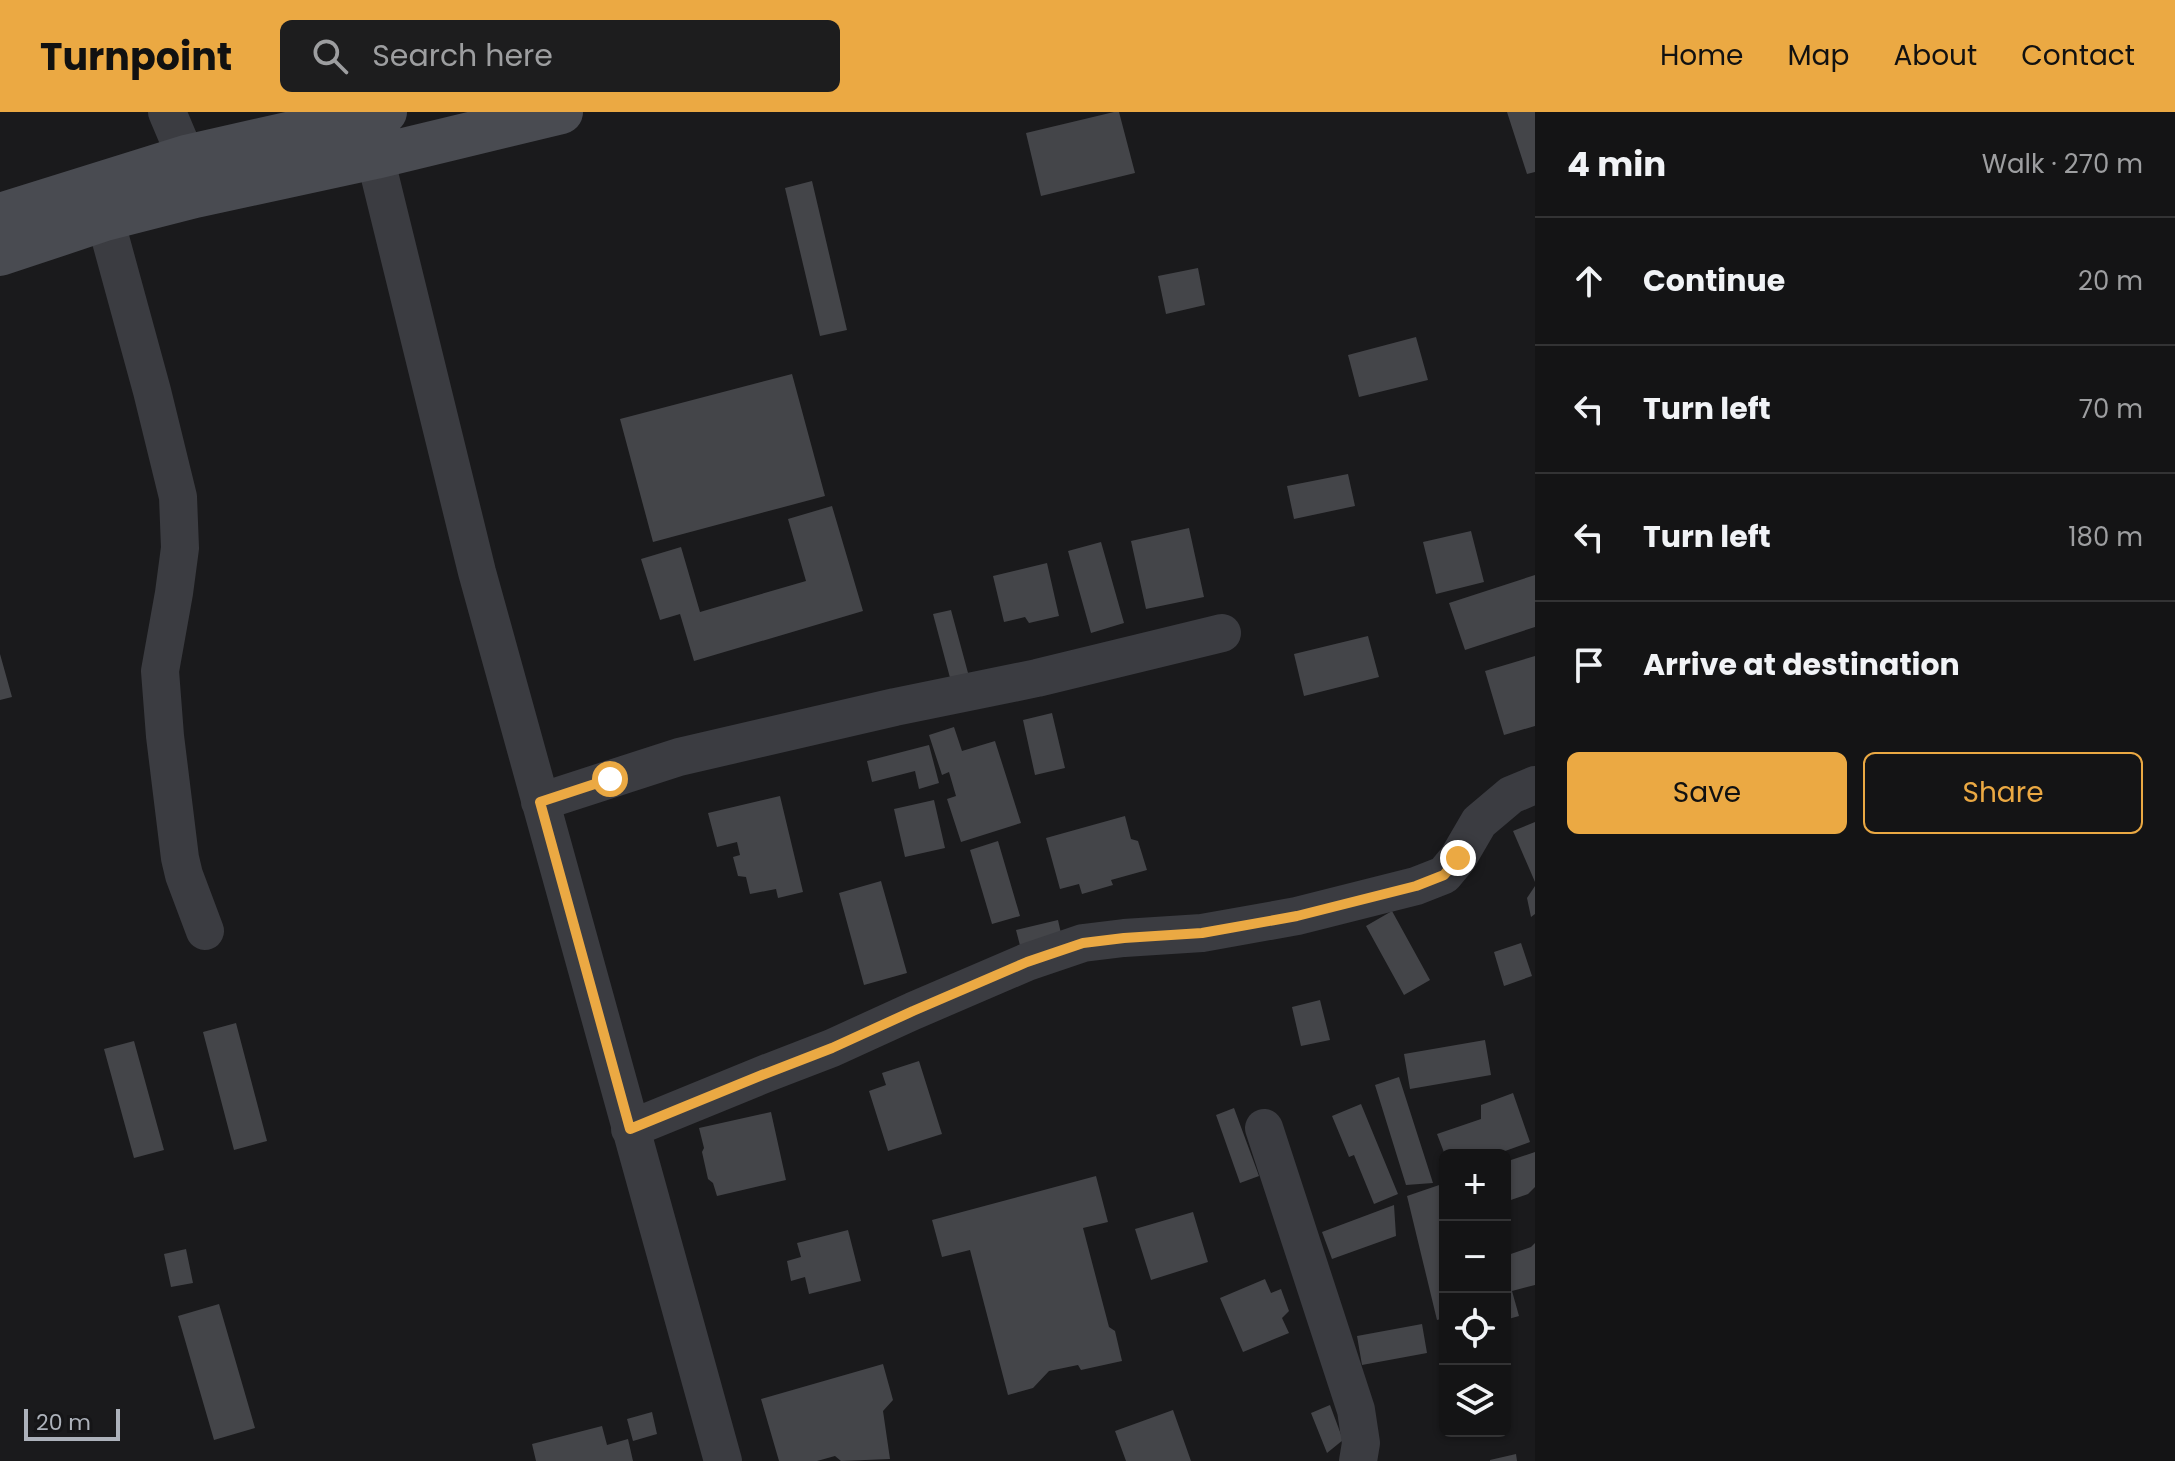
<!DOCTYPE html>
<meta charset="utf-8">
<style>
:root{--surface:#141415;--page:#1d1d1e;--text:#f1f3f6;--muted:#9d9ea0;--line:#333334;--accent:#eba943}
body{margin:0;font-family:Poppins,sans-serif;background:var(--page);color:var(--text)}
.controls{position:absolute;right:24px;bottom:24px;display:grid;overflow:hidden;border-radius:12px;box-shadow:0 2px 6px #0004}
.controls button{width:72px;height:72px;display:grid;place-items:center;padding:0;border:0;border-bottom:2px solid var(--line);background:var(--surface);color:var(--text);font:40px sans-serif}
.scale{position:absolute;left:24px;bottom:20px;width:96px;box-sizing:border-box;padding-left:8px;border:4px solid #adb2bb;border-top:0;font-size:22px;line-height:28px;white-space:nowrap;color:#adb2bb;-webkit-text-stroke:6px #151517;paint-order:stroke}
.stop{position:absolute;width:24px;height:24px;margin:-18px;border:6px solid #eba943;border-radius:50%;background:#fff}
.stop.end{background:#eba943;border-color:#fff;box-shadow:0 2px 8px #0008}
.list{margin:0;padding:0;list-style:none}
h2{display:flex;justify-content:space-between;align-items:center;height:104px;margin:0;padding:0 32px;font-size:34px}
h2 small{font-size:26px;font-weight:400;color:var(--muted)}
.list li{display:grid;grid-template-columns:52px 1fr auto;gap:24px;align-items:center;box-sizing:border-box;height:128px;padding:0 32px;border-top:2px solid var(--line)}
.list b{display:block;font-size:30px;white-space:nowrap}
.list em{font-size:26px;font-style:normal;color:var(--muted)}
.actions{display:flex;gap:16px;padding:24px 32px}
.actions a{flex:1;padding:18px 0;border:2px solid var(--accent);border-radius:12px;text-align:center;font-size:28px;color:var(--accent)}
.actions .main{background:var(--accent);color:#111}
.icon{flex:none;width:44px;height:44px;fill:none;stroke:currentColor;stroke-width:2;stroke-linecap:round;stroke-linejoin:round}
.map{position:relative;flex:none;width:1535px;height:1349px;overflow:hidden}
header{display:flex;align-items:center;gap:48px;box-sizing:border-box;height:112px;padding:0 40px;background:var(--accent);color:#111}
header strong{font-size:38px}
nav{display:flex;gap:44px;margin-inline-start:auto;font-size:28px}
.search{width:560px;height:72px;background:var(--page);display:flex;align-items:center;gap:20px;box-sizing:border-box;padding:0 28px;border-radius:12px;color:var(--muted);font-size:30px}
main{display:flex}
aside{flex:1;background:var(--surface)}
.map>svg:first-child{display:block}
</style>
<header>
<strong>Turnpoint</strong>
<div class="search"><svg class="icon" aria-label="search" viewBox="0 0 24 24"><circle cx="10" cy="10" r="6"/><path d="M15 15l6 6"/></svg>Search here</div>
<nav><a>Home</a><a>Map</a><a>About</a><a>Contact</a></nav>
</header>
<main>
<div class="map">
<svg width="1535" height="1349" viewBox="0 0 1535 1349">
<rect width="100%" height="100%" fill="#1a1a1c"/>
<!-- building -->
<path fill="#444549" d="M1114,0H1119L1135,61L1041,84L1026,21Z
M1507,0H1535V60L1527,62Z
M812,69L847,218L820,224L785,76Z
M1198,156L1205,193L1166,202L1158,164Z
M1416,225L1428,268L1359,285L1348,243Z
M792,262L825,384L653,430L620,307Z
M1348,362L1355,394L1294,407L1287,374Z
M832,394L863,499L694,549L680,502L660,508L641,447L681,435L700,500L806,469L788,407Z
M1189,416L1204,485L1146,497L1131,429Z
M1471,419L1484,470L1436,482L1423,430Z
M1101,430L1124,511L1091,521L1068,439Z
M1047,451L1059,504L1029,511L1025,505L1004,510L993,464Z
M1535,463V515L1465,538L1449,491Z
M951,498L971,572L953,577L933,502Z
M1368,524L1379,565L1304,584L1294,542Z
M0,542L12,585L0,588Z
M1535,544V614L1504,623L1485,559Z
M1052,601L1065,656L1035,663L1023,608Z
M954,615L962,639L995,629L1021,711L961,730L947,687L956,684L949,660L942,663L929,623Z
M929,633L939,671L919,677L915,659L872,670L867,649Z
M780,684L803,780L778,786L776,777L750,782L746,765L738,764L733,745L740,743L737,730L717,735L708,701Z
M934,688L945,736L905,745L894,697Z
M1125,704L1131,727L1138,729L1147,758L1111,768L1113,773L1082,782L1079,772L1060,777L1046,726Z
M1535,710V770L1513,719Z
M998,729L1020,804L992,812L970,738Z
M881,769L907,861L864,873L839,781Z
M1535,774V802L1531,805L1527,786Z
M1392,799L1430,868L1404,883L1366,814Z
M1058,808L1064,835L1023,845L1016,818Z
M1521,831L1532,864L1504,874L1494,840Z
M1320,888L1330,928L1301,934L1292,895Z
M236,911L267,1029L234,1038L203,920Z
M1485,928L1491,963L1410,977L1404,942Z
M134,929L164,1038L134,1046L104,937Z
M919,949L942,1022L888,1039L869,979L886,973L882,961Z
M1399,965L1433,1071L1406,1073L1375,973Z
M1513,981L1530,1030L1494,1043H1445L1437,1022L1481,1007V993Z
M1361,992L1398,1082L1374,1092L1354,1043L1349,1045L1332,1004Z
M1234,996L1259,1064L1240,1071L1216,1003Z
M771,1000L786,1068L717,1084L713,1071L708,1067L702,1040L704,1036L699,1016Z
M1535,1040V1075L1528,1082L1505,1090V1050Z
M1096,1064L1108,1110L1083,1116L1109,1215L1115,1219L1122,1249L1081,1258L1078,1253L1049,1259L1033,1276L1008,1283L970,1138L942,1145L932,1108Z
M1445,1071V1206L1437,1208L1407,1084Z
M1394,1093L1396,1124L1332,1147L1322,1120Z
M1193,1100L1208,1150L1151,1168L1135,1117Z
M848,1118L861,1169L809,1182L805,1165L791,1169L787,1149L801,1145L797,1131Z
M1535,1131V1173L1512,1179L1519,1204L1505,1208V1144L1531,1135Z
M186,1137L193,1171L171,1175L164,1142Z
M1265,1167L1271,1181L1281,1177L1289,1199L1282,1206L1289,1221L1243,1240L1220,1186Z
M219,1192L255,1316L214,1328L178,1204Z
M1422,1212L1427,1241L1362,1253L1357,1224Z
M883,1252L893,1288L883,1299L890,1347L841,1349L835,1344L817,1349H779L761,1287Z
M1330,1293L1343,1328L1327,1341L1311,1301Z
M1173,1298L1191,1349H1126L1115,1319Z
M652,1300L657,1322L633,1329L627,1307Z
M602,1314L607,1333L628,1327L633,1349H536L532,1332Z
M1516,1342L1517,1349H1490V1348Z"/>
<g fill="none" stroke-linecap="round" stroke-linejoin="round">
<!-- street -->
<path stroke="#3b3c41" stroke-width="38" d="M167,0L186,45L192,72
M375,45L477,460L723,1349
M105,107L152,279L178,385L180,436L174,481L160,559L165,624L180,746L184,763L205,819
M540,690L679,645L895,595L1037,566L1222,521
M1264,1016L1356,1298L1361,1331L1358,1349
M630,1017L762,963L832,936L913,899L1027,850L1083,831L1124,826L1202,821L1297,804L1416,774L1444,763L1458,746L1479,710L1511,683L1535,673"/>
<!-- secondary -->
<path stroke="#494b51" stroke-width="44" d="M0,103L186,45L385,0
M0,142L105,107L195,84L375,45L561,0"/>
</g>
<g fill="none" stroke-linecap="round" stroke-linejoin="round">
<!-- route -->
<path stroke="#eba943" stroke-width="10" d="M610,667L540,690L630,1017L762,963L832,936L913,899L1027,850L1083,831L1124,826L1202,821L1297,804L1416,774L1444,763L1458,746"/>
</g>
</svg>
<div class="controls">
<button>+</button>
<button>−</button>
<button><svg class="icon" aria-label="locate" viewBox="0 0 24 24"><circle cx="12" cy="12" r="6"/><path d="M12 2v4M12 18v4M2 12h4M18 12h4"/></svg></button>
<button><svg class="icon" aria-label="layers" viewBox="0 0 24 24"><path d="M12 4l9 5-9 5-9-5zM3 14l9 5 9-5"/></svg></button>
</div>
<div class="scale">20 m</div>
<div class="stop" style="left:610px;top:667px"></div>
<div class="stop end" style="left:1458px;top:746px"></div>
</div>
<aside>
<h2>4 min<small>Walk · 270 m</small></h2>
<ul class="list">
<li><svg class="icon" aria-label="ahead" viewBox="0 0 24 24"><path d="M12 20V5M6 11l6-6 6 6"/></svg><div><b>Continue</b></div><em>20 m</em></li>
<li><svg class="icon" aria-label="left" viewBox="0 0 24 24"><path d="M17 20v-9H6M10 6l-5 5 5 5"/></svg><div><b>Turn left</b></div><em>70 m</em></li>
<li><svg class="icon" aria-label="left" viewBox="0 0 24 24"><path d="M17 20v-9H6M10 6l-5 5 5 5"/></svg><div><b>Turn left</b></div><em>180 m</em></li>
<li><svg class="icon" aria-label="arrive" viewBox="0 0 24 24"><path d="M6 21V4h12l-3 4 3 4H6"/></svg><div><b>Arrive at destination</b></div></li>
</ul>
<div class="actions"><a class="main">Save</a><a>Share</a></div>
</aside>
</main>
